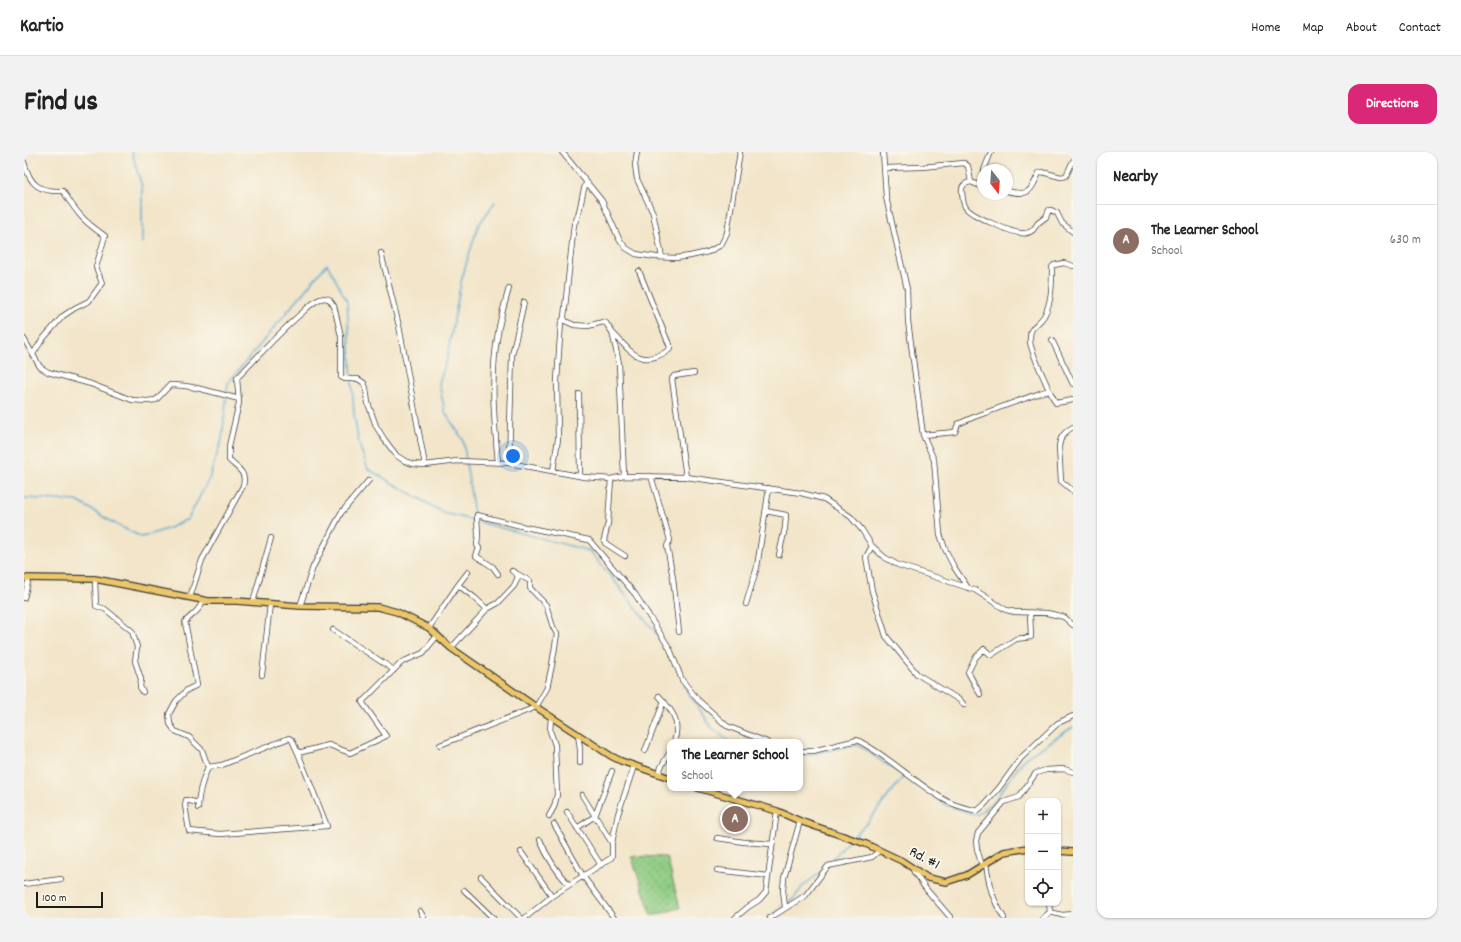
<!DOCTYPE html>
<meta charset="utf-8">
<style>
:root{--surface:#fff;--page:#f2f2f2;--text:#222;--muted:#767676;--line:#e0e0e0;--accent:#db2777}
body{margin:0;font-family:Dekko,sans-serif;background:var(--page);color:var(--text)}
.controls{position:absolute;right:12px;bottom:12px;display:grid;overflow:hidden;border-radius:8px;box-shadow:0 1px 3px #0004}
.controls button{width:36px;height:36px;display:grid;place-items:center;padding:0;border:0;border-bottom:1px solid var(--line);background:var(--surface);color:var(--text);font:20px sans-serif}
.compass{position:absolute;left:953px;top:12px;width:36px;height:36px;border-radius:50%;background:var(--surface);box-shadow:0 1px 3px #0004;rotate:163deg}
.scale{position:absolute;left:12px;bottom:10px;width:67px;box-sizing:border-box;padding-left:4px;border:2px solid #1c1c1c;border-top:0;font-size:11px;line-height:14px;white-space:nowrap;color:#1c1c1c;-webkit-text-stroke:3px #fbf7ec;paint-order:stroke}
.you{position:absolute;left:489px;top:304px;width:14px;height:14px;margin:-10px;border:3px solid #fff;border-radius:50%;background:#1a73e8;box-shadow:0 0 0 6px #1a73e833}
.badge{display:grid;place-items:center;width:26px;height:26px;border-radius:50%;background:var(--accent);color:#fff;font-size:13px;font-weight:700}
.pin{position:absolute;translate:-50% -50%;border:2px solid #fff;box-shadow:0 1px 4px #0006}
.popup{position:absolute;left:643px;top:587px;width:136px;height:52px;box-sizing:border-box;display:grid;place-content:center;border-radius:8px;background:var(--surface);filter:drop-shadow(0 1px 3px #0005);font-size:13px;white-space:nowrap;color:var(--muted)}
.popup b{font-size:15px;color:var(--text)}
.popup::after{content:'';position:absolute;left:50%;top:100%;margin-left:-8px;border:8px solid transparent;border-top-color:var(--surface)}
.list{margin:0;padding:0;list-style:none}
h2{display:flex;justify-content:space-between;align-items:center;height:52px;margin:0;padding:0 16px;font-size:17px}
h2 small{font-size:13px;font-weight:400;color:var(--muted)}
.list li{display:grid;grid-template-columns:26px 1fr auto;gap:12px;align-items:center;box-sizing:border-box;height:72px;padding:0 16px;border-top:1px solid var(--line)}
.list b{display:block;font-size:15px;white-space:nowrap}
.list p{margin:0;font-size:13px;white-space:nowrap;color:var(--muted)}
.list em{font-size:13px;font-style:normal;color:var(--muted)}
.icon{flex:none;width:22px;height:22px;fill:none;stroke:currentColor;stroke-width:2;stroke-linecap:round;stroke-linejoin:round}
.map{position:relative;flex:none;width:1049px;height:766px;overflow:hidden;border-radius:12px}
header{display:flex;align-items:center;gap:24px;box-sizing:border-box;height:56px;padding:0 20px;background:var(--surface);border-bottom:1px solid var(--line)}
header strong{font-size:19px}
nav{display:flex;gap:22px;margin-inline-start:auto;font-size:14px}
.intro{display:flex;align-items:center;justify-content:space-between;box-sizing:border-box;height:96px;padding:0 24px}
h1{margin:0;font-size:28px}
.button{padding:10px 18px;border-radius:12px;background:var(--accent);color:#fff;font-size:14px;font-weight:700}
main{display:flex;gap:24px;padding:0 24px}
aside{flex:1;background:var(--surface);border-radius:12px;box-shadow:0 1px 3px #0004}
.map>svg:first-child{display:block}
</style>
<header>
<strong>Kartio</strong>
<nav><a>Home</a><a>Map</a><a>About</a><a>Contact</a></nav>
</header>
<div class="intro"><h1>Find us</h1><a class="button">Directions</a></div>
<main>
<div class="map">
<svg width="1049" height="766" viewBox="0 0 1049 766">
<defs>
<pattern id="park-dots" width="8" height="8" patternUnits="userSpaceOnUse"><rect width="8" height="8" fill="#8dcb81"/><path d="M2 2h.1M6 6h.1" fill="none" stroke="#79ae6f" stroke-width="1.8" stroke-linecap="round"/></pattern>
</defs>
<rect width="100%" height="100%" fill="#fbf7ec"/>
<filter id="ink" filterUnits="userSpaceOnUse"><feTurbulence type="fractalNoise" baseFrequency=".025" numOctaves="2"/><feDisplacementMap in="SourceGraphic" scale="8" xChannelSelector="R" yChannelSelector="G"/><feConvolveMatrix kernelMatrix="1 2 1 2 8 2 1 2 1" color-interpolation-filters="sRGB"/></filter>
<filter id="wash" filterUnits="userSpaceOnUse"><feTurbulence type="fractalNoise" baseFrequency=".012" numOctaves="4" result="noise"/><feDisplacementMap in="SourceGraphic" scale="16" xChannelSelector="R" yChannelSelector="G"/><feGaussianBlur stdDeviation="0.9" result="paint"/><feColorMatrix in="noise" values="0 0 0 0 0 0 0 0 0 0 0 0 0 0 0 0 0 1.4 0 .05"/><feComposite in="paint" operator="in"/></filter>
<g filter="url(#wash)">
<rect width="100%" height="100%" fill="#f2e5c9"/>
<!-- park -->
<path fill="url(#park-dots)" stroke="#54744e" d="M607,704L643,705L656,756L628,764Z"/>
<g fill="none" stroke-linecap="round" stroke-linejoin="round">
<!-- stream -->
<path stroke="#55a9d0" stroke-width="1.5" d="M108,0L118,35V91
M442,307L439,288L421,260L415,231L423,206L437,130L443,109L454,74L471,50
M442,311L451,368
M0,346L53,349L93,373L118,385L143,377L164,367L185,327L198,287L204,231L303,112L323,149L330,263L335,292L344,317L420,361L452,369
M455,370L566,399L637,487
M660,534L688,576L706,590
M776,604L834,593L922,653L953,663L971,648L1000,607L1049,575
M828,686L843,671L880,624
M804,712L826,688
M762,752L770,746L779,734L799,718
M743,766L759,754"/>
</g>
</g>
<g filter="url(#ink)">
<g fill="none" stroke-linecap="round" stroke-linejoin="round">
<!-- minor casing -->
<g stroke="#3c3a36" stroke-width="6">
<path id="minor" d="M538,0L578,49L595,87L602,96L612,102L632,105L652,106L666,104L684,100L697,93L703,81L716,0
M613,0L611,13L613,27L629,61L638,105
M859,0L862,45L883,137L884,169L899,283L910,308L916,382L921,397L930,415L944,436
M0,10C6,34 16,40 39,39C53,61 59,69 81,84L72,115L78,131L65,149L51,156L39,164L18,188L9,202
M860,16L898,15L940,11L944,14L947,30L959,35
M960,18L967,0
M947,30C941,31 937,33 938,40C939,46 938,52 943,57C949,64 988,81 997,81C1001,82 1005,81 1009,78L1014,71L1022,65L1025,58H1027L1033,61L1038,71L1049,80
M562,31C556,46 558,59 550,72L540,165L541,169L550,173L564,174L579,170L582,171L588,180L595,211L600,324
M955,34L959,22
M983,39C1005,44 1006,41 1015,21L1018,20L1037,25L1042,24L1049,9
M357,101L375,174L401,313
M588,180C607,200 616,217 645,198L646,195L615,119
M0,187L16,215L24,220L67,232L108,248L123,249L132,248L146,233C169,233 192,241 215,247
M1028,188L1049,232
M1025,238C1021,228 1006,198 1006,189C1005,173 1013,175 1020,164C1028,150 1028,131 1028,115L1030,113L1040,111L1049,114
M555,242L556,324
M1049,275C1040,280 1036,285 1035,295L1037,329L1049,339
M899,283L931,280L934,272L950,265L1016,241L1025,238L1032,251L1049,248
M474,310C470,268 466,224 474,181C476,166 481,151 485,136
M485,311L488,203L500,150
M529,319L534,287L533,229L537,170L540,166
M627,324L646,388L643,394L649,426L655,480
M662,325L648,227L650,224L670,221
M587,327L584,371L580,388L581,391L601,404
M742,359L762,363L761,376L755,403
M848,394L842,405L848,439L862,484L893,522L937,549L940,553
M474,422L469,415L452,404L455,396L453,393L454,383L453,363L501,375L565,388L611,442L646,497L658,528L674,548L703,574L743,590
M71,427L72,454L81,457L108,479L113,495L111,509L117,527L116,535L119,540
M434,433L451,446L463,457
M166,445L178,408L219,334C223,320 214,317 205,308V294L215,251L213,226C235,204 255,180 279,160C284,155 289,150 296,147C299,146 302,146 305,147L310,154L317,184V225L321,227H334L340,231L342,236L344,251L352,274L360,287L373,304L381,309L389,312L401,313L434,309L485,311L560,325L587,327L600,324L662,325L777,341L800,347L827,365L838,378L848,394L860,405L874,413L951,438L982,458L991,460L1023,461L1032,463L1040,465L1049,473
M0,446L5,426
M183,449L178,450C176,459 167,463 161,470L173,533L163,538L152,549L145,562L146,572L151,579L165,585L178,598L184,615
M229,450L247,386
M722,452L733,415L745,336
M276,454L289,415L317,361L345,328
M405,476L434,433L444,420
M309,478L370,518
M427,496L463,457L474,451L490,434L494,425L491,420
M238,523L246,452
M956,542L944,520L951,506L960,497L967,503L992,487L1007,485L1006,461
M635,544C648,558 657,569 650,590
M554,582L556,598V611
M416,593L512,555L523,536L528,513L533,482L529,475L522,453L506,436V429L488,419
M621,599L640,549
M776,599H789L833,588C865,604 890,631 921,648C930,654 943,656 953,659L960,653L975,636L997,606L1034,571L1049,564
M635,622L637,615L646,600
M558,643L588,691
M174,651L162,648L161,653L165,679L196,682L303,674L274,601
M174,656C174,641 178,629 184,615L198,613L265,586L268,588L274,601L305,593L326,601L362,584L338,550L378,510L399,501L413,484
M543,660L577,713
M525,664L530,655L533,643L531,593L526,579L527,565
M530,672L559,724L590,766
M553,676L571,664L588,619
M693,686L720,690L748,692
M516,688C523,705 533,720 545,733
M497,700L528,744
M962,712C965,734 968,746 980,766
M958,714L953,697L952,689L954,681L980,650L995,645L1012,621L1022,618L1040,617L1049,620
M889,717L890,720L902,737L927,766
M693,718L744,724
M457,725L497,766
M0,732L37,727
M440,738L469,766
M761,755L759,738L760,726L776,669
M396,759L400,766
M1026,760L1038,763L1049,762
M501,766L528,744L587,706L588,704V691L594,662L610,614
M711,766L724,755L735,748L742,740L753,659
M746,766L782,743L804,714L848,705L856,698
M1019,766L1026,760L1025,751"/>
</g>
<!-- major casing -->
<g stroke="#3c3a36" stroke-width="8">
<path id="major" d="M0,426L71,427L184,449H213L276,454L354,455L373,460L405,476L427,496L512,555L587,604L597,609L646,626
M674,636L753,659L776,669L842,692L878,709L904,726L922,730L943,723L980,700L1004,696
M1034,699L1049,700"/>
</g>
<!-- minor -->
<use href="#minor" stroke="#fff" stroke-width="4.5"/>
<!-- major -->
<use href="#major" stroke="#ecc669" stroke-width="5.5"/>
</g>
</g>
<g text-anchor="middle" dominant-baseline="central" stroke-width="4" stroke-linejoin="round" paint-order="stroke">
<!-- street labels -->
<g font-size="15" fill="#1c1c1c" stroke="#fbf7ec">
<text transform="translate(900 707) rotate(28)">Rd. #1</text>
</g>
</g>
</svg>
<div class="controls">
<button>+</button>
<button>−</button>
<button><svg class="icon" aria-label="locate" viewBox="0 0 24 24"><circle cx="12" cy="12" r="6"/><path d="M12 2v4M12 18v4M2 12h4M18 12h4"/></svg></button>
</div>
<svg class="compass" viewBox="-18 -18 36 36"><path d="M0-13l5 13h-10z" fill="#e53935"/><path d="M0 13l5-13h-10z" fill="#767676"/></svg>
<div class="scale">100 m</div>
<div class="you"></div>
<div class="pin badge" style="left:711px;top:667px;background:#8d6e63">A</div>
<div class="popup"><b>The Learner School</b>School</div>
</div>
<aside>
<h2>Nearby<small></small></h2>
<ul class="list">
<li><span class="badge" style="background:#8d6e63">A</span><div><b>The Learner School</b><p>School</p></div><em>630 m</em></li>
</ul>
</aside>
</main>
